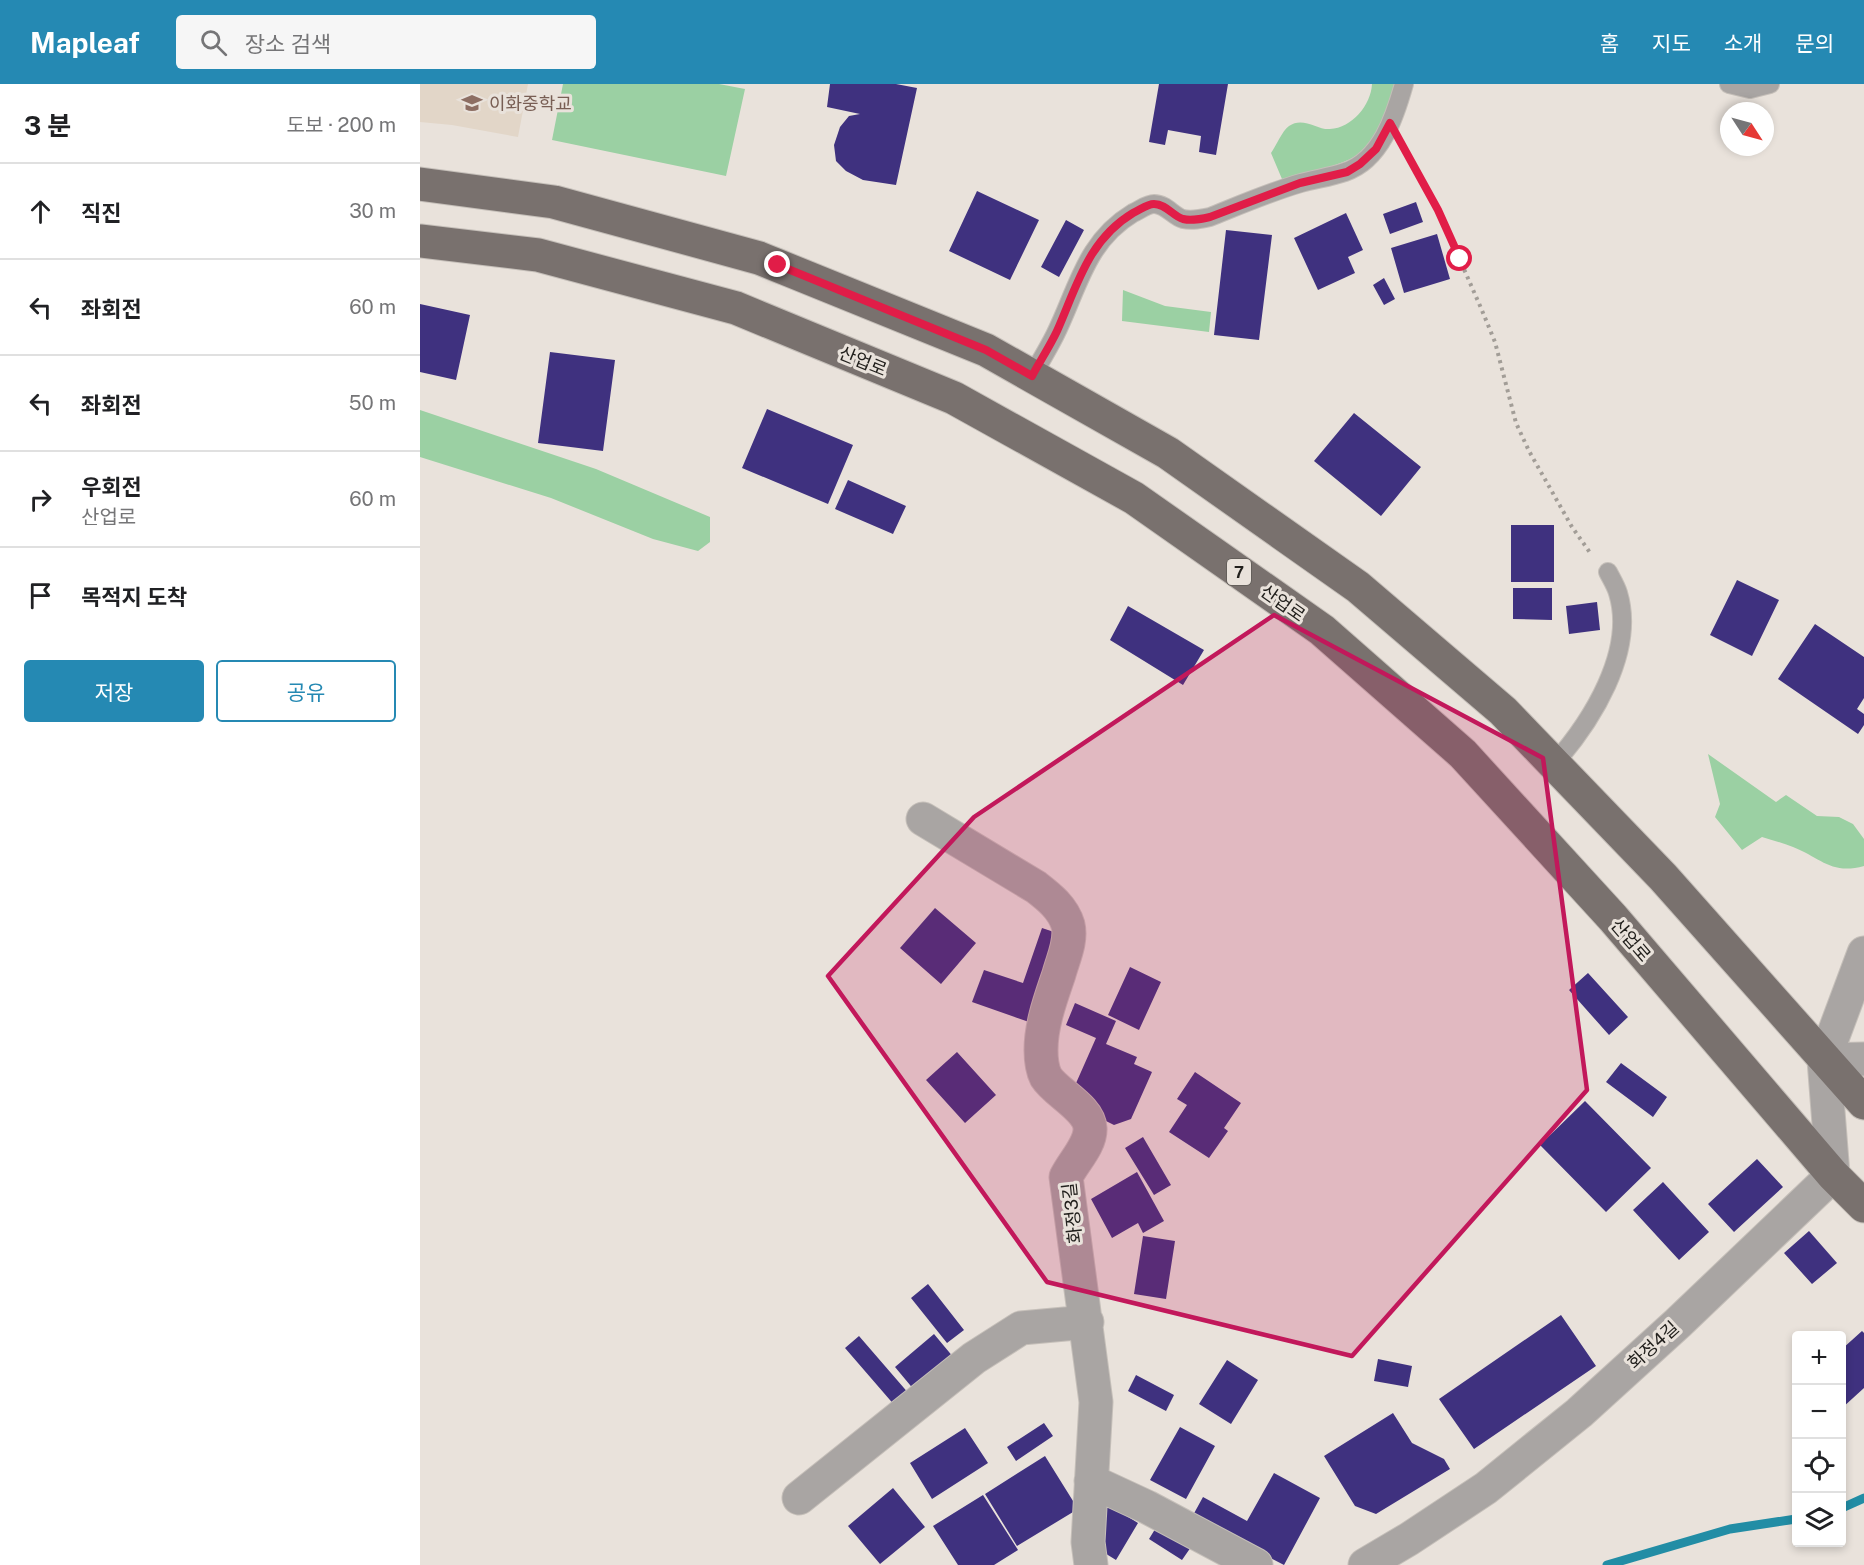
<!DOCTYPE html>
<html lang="ko">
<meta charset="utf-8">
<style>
:root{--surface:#fff;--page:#f6f6f6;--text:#202124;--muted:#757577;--line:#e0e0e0;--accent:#2589b3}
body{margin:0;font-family:"Public Sans","Noto Sans KR",sans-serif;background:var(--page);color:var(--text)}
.controls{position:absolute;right:18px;bottom:18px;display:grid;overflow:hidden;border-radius:6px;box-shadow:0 3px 9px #0003}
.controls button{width:54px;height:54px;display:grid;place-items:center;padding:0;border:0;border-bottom:2px solid var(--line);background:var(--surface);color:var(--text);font:30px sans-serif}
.compass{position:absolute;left:1300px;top:18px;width:54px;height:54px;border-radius:50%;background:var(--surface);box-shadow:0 3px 9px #0003;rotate:126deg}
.stop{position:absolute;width:18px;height:18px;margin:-14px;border:4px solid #e11d48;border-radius:50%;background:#fff}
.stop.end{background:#e11d48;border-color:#fff;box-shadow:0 2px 6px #0008}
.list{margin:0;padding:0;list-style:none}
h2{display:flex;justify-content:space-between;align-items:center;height:78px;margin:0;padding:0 24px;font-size:26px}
h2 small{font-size:20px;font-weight:400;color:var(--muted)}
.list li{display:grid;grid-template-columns:39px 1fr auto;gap:18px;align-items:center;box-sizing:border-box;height:96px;padding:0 24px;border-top:2px solid var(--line)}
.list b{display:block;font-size:22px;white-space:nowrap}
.list p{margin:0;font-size:20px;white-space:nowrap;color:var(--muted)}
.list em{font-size:20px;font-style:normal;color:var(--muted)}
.actions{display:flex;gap:12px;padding:18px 24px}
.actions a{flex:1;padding:14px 0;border:2px solid var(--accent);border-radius:6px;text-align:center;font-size:21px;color:var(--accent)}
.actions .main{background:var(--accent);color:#fff}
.icon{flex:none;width:33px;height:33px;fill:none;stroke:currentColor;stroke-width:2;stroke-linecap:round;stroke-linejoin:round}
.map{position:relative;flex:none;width:1444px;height:1481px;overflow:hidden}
header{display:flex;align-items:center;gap:36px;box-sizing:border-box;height:84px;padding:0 30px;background:var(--accent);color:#fff}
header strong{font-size:28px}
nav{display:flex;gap:33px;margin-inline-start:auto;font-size:21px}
.search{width:420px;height:54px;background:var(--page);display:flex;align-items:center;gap:15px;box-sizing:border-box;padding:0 21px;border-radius:6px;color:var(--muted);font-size:22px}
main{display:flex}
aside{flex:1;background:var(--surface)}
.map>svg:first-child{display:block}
</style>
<header>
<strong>Mapleaf</strong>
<div class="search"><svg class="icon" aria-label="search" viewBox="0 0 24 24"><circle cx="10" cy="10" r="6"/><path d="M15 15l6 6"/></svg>장소 검색</div>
<nav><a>홈</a><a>지도</a><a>소개</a><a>문의</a></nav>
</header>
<main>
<aside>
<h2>3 분<small>도보 · 200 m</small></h2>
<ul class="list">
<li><svg class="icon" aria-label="ahead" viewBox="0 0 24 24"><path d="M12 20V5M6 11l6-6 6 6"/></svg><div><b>직진</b></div><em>30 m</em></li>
<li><svg class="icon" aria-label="left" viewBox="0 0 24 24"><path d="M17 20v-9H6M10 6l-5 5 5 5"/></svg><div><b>좌회전</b></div><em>60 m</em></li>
<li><svg class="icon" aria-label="left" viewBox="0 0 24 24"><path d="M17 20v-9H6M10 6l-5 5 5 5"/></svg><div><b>좌회전</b></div><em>50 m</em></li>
<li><svg class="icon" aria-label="right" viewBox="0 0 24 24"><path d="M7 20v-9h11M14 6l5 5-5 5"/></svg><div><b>우회전</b><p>산업로</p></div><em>60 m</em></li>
<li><svg class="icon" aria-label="arrive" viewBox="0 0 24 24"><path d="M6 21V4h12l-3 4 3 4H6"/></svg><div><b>목적지 도착</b></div></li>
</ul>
<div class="actions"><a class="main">저장</a><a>공유</a></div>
</aside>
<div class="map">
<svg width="1444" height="1481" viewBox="0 0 1444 1481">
<rect width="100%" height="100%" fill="#e9e2db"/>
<!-- built -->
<path fill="#e2d6c8" d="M0,0H108L98,53L32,41L0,38Z"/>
<!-- green -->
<path fill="#9bd0a3" d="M143,0H299L325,5L306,92L132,56Z
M952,0H979C972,20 964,41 951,59C936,81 887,88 862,95L851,69C856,62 862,47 869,42C883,32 897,46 910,45C932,44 951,21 952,0Z
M703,206L745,222L791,228L789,248L702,237Z
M0,326L176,385L290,433V458L278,467L233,455L131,414L0,373Z
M1288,670L1356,718L1366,711L1397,732L1419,733L1433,740L1444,755V782C1411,791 1401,774 1373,763C1363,759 1352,756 1342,753L1322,766L1295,733L1300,720Z"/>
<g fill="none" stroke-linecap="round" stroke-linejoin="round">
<!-- stream -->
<path stroke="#228da5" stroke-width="9" d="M1422,1424L1444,1414
M1187,1481L1310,1445L1376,1435"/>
</g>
<!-- building -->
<path fill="#3f317f" d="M410,0H476L497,4L476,101L443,96L426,87L416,77L414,61L420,43L429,32L440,30L407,23Z
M739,0H808L796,71L779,68L781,52L748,46L745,61L729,58Z
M557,107L619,136L590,196L529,167Z
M996,118L1003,138L970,150L963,130Z
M926,129L943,166L928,173L935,189L898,206L874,154Z
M646,136L664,146L639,193L621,183Z
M806,146L852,151L839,256L794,251Z
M1017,150L1030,195L984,209L971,164Z
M964,194L975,215L964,221L953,201Z
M0,220L50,231L36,296L0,288Z
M130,268L195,276L183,367L118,359Z
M347,325L433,361L408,420L322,384Z
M934,329L1001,383L961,432L894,377Z
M428,396L486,422L473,450L415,425Z
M1091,441H1134V498H1091Z
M1317,496L1359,516L1332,572L1290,551Z
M1093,504H1132V536L1093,535Z
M1177,518L1180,546L1149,550L1146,522Z
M708,522L784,566L763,601L690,556Z
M1395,540L1444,573V614L1437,625L1444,630V641L1438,650L1358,595Z
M515,824L556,859L521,900L480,864Z
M622,844L640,850L609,938L552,918L564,886L603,899Z
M710,883L741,898L719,946L688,931Z
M1168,889L1208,933L1189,951L1149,906Z
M655,919L696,937L686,960L717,973L714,980L732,988L711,1035L694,1041L680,1034L653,1006L676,954L646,941Z
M537,968L576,1011L545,1039L506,996Z
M1201,979L1247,1013L1233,1033L1186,998Z
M775,988L821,1019L804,1044L808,1047L789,1074L749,1048L767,1021L757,1015Z
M1165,1017L1231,1084L1186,1128L1120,1061Z
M723,1053L751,1101L734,1111L705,1064Z
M1337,1075L1363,1103L1314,1148L1288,1120Z
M717,1088L744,1137L723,1149L718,1139L692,1154L671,1115Z
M1243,1098L1289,1148L1259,1176L1213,1126Z
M1389,1147L1417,1179L1392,1200L1364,1169Z
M723,1152L755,1157L746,1215L714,1210Z
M508,1200L544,1246L527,1259L491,1214Z
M1141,1231L1176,1282L1054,1365L1019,1315Z
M1442,1247L1444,1249V1304L1422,1324V1265Z
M514,1250L534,1274L495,1307L475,1283Z
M439,1252L490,1311L476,1323L425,1264Z
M958,1275L992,1282L988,1303L954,1297Z
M807,1276L838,1296L811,1340L779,1320Z
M716,1291L754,1311L746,1327L708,1307Z
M973,1329L992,1359L1024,1375L1030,1385L956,1430L935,1422L904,1372Z
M624,1339L633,1352L596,1377L587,1363Z
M760,1343L795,1362L766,1415L730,1396Z
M545,1344L568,1379L512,1415L490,1379Z
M625,1372L658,1425L597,1462L565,1410Z
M854,1389L900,1414L864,1481L772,1433L783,1413L827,1437Z
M473,1404L505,1443L460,1480L428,1442Z
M563,1411L598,1466L574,1481H538L513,1442Z
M687,1420L718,1439L696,1476L683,1468Z
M737,1442L771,1463L762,1476L729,1455Z"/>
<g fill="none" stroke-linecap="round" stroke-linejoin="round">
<!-- lane casing -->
<g stroke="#c5bfb9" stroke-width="20">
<path id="lane" d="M1309,0L1330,5L1350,0
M612,292C620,278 628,265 635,251C658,205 665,158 713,129C720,126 727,120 734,120C746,120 753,132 763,135C772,137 781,135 790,133C820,121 850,108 881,99C895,95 911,93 925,88C961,76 975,32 984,0
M1134,680C1171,638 1216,568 1198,509C1196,502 1191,494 1188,488"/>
</g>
<!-- street casing -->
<g stroke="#c5bfb9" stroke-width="35">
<path id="street" d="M503,735L616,803C629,813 643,824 648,841C652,857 643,875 639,890C631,914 621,940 621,966C621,974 622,985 626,993C636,1009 669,1024 670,1044C671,1061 653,1078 646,1093L676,1318L668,1458L671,1481
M1404,976L1444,975
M671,1397L727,1423L836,1481
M379,1414L554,1274L601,1244L667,1238
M945,1481L989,1455L1066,1404L1159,1329L1258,1239L1413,1091L1404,976L1444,869"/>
</g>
<!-- primary casing -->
<g stroke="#c5bfb9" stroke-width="35">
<path id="primary" d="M0,100L134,118L339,174L566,266L748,369L938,503L1083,627L1243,793L1444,1019
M0,157L118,171L316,224L534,314L714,414L902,546L1043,670L1193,834L1413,1091L1444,1122"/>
</g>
<!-- path -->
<path stroke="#a29d97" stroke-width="4" stroke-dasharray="3 4.5" stroke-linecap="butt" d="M984,65L1018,126L1061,224L1075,258L1096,339L1109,367L1152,443L1171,470"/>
<!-- lane -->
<use href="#lane" stroke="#a9a5a3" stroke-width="18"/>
<!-- street -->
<use href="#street" stroke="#a9a5a3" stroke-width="33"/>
<!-- primary -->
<use href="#primary" stroke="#79716e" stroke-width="33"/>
</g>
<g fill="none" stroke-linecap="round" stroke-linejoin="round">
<!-- route -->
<path stroke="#e11d48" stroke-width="8" d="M358,181L566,266L612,292C620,277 630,262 637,247C657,202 668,156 713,129C720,126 727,120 734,120C746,120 753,132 763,135C772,137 781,135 790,133L880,99L927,88L940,80L956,65L970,39L1018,126L1040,175"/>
</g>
<!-- marked area -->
<path fill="#c2185b" fill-opacity="0.2" stroke="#c2185b" stroke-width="4.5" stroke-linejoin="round" d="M854,531L1123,674L1167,1006L932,1272L627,1198L408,892L554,733Z"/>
<!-- icons -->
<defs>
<g id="school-bare" transform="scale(1.62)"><path d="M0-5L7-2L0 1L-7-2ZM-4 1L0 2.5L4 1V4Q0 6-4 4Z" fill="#8d6e63" stroke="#e9e2db" stroke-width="2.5" paint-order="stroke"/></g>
</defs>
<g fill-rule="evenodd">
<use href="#school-bare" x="52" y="19"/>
</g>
<g text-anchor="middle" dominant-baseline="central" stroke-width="6" stroke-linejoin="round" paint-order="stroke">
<!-- shield labels -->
<rect fill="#e9e2db" stroke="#5e5a56" stroke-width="1.5" x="807" y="475" width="24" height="26" rx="4.5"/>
<g font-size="16" font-weight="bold" fill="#22201d">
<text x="819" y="488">7</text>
</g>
<!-- education labels -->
<g font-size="18" fill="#785e54" stroke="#e9e2db" text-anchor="start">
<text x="69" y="19">이화중학교</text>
</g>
<!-- street labels -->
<g font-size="18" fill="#22201d" stroke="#e9e2db">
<text transform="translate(443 277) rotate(22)">산업로</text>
<text transform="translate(863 519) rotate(35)">산업로</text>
<text transform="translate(1211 856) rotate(49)">산업로</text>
<text transform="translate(652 1129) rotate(-96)">화정3길</text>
<text transform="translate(1233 1261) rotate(-42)">화정4길</text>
</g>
</g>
</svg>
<div class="controls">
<button>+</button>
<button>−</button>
<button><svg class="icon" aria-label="locate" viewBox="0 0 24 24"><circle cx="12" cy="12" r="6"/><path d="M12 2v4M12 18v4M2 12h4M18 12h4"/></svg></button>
<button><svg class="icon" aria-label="layers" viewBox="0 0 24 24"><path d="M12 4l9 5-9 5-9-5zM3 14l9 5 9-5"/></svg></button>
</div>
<svg class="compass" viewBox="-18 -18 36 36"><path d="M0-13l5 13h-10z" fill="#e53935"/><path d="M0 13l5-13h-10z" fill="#757577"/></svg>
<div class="stop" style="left:1040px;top:175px"></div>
<div class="stop end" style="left:358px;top:181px"></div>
</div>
</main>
